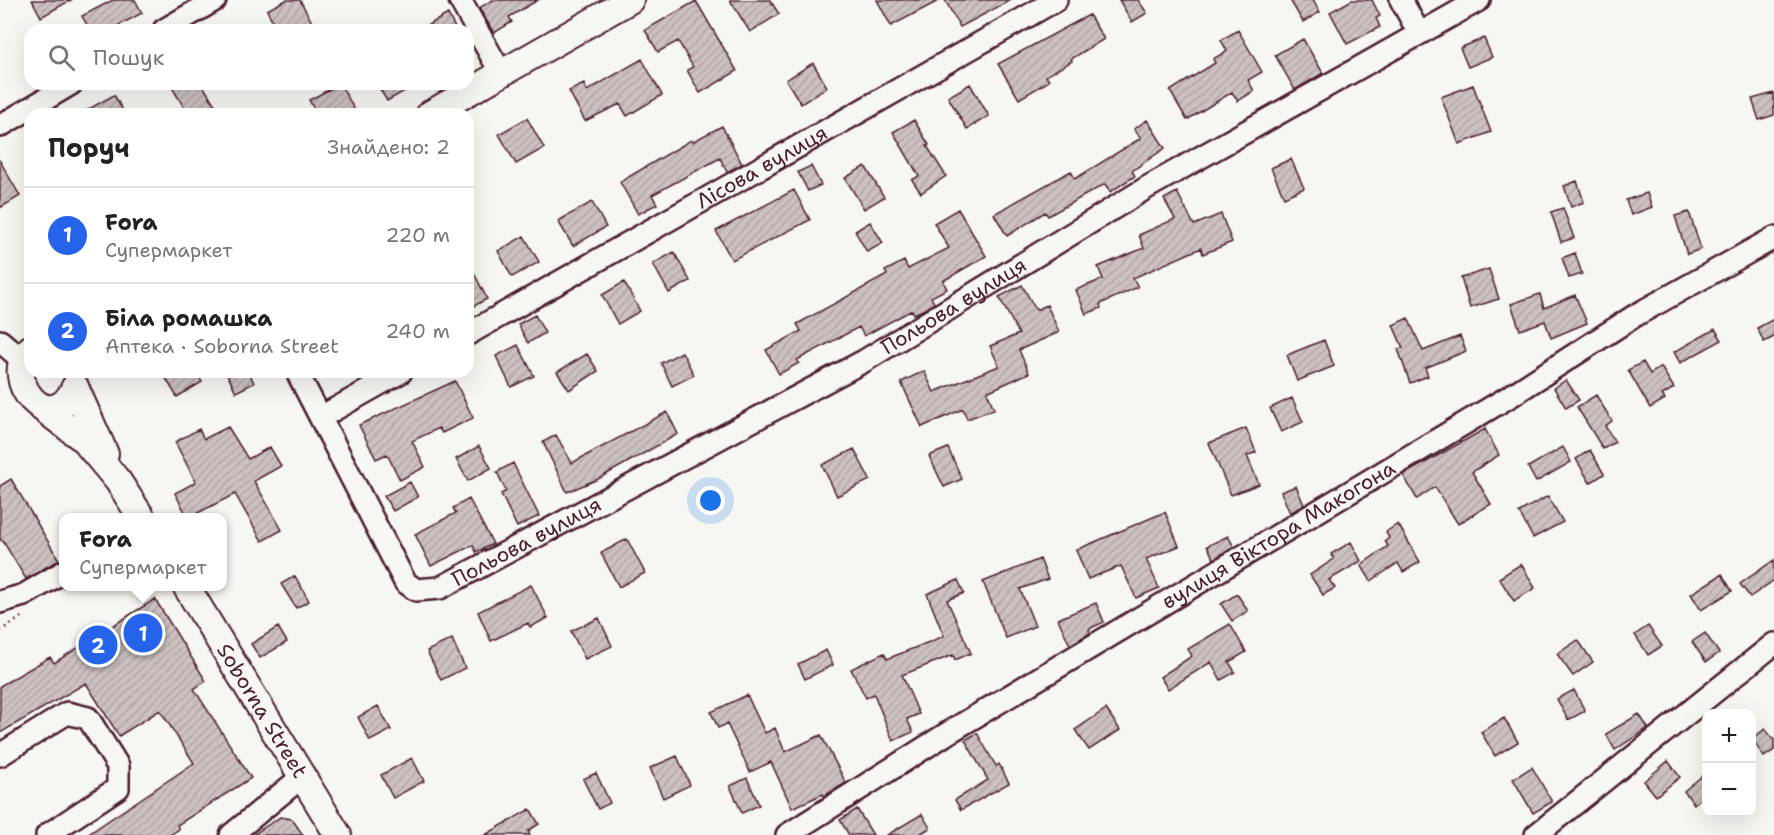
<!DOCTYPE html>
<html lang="uk">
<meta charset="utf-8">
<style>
:root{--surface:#fff;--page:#f2f2f2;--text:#222;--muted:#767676;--line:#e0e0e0;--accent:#2563eb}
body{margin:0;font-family:"Shantell Sans",sans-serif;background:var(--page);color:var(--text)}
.controls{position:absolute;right:18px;bottom:18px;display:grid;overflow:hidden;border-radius:12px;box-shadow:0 6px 24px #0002}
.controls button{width:54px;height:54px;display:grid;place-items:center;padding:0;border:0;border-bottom:2px solid var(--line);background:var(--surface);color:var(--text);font:30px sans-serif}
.you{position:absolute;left:711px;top:501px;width:21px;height:21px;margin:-15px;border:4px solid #fff;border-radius:50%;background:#1a73e8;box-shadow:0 0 0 9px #1a73e833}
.badge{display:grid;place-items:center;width:39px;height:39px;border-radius:50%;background:var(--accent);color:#fff;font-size:20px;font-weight:700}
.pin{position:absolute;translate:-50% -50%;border:3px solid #fff;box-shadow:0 2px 6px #0006}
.popup{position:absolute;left:59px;top:513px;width:168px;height:78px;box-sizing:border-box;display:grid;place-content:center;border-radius:12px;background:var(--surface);filter:drop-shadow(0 2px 4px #0005);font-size:20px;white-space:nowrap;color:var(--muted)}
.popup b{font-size:22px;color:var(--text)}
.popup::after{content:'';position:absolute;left:50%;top:100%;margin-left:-12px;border:12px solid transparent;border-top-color:var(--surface)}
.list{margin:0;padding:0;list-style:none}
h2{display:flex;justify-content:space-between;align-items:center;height:78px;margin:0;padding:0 24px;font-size:26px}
h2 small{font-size:20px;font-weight:400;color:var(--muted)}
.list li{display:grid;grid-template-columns:39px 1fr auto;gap:18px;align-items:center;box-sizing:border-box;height:96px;padding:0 24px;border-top:2px solid var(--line)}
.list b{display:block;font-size:22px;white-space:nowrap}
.list p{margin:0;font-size:20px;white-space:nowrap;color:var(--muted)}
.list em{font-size:20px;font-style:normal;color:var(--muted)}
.icon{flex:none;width:33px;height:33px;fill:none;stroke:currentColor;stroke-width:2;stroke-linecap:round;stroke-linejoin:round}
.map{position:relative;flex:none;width:1774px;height:835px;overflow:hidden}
.search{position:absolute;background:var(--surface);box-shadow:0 6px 24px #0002;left:24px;top:24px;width:450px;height:66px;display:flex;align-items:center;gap:15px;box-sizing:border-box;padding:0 21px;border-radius:18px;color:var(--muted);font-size:22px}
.panel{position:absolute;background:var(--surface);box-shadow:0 6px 24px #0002;left:24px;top:108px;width:450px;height:270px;border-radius:18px}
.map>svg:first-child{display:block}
</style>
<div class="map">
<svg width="1774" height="835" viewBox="0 0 1774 835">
<defs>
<pattern id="building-hatch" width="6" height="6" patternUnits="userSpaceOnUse" patternTransform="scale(1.5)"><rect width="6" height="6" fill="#ccc1c0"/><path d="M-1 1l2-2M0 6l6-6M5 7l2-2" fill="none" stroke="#b1a5a5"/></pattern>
</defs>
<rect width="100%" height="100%" fill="#f6f6f2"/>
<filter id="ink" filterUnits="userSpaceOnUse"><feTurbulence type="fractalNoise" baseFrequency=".0167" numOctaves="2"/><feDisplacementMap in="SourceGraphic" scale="12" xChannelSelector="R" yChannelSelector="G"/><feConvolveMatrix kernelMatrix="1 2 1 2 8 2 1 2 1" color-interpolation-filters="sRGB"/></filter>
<g filter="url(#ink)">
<!-- building -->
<path fill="url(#building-hatch)" stroke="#4a1f2b" stroke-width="1.5" d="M32,0H71L41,17Z
M113,0H135L142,13L110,30H90L82,16Z
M286,0H300L316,30H277L267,10Z
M493,0H538L509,17L512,22L494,33L479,8Z
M730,0H770L779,14L750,32Z
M877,0H940L891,26Z
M945,0H1011L960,27Z
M1119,0H1138L1147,13L1132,22Z
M1290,0H1313L1320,12L1303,22Z
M1352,0H1372L1380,16L1376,18L1380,27L1347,44L1330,12Z
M696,1L737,71L700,93L687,70L693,67L678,41L658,52L645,30Z
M448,14L456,30H419Z
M1089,15L1104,39L1071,59L1072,61L1046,76L1049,81L1019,99L998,64Z
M1238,30L1262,72L1248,80L1254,91L1238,101L1232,92L1187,120L1170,91L1215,63L1213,59L1227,51L1221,40Z
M1484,38L1492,57L1468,67L1460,48Z
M1303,39L1323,73L1295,90L1275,55Z
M642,59L662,95L627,116L620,104L585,121L569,91L584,84L587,91Z
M813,63L827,87L801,104L786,80Z
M170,84H202L215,105L200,114H188Z
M340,84L357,114H317L309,100Z
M377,84H417L387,101Z
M970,84L989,116L967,129L948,97Z
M1473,85L1491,132L1459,144L1441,97Z
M1774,93V115L1759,120L1752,99Z
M114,95L125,114H80Z
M527,118L544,148L516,164L499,134Z
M914,120L929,145L927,146L946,176L921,193L912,180L919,176L893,132Z
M1147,120L1165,148L1132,171L1135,176L1110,192L1105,184L1048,216L1045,212L1007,236L994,214L1071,171L1075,179L1141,138L1134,129Z
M722,126L742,164L727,172L720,158L652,195L657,204L638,214L620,182L691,140L692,142Z
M1291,159L1304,188L1284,197L1271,168Z
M0,161L20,196L0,208Z
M811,166L821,185L808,191L798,172Z
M865,166L884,197L864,209L845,178Z
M1577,181L1584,202L1571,207L1564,186Z
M794,190L810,220L732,260L716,231Z
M1177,192L1194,225L1221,214L1232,242L1203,254L1201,248L1133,278L1138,287L1100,304L1101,308L1086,314L1076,290L1103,279L1098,267L1144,248L1139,235L1175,219L1164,199Z
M1647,193L1652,207L1631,215L1626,200Z
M592,202L606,227L573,246L558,221Z
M1563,208L1574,238L1561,242L1551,212Z
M958,209L986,256L943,281L947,289L931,297L934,303L927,308L914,314L912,310L864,336L859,327L797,360L799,363L779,374L766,350L801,331L797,324L887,275L885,271L904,261L908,269L949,248L934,223Z
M1689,212L1701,249L1687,254L1675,216Z
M870,222L883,243L867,252L855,231Z
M524,236L539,262L512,277L498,251Z
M674,252L690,281L669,293L653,264Z
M1575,253L1582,274L1569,278L1562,258Z
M468,261L487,299L468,309Z
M1489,269L1499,299L1470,308L1461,278Z
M624,282L640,311L618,324L602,295Z
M1022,285L1036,310L1047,305L1059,332L1019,350L1029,373L987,392L994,409L967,419L963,409L922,427L901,382L924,371L934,392L999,366L990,346L1019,334L999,297Z
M1540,294L1544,308L1575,295L1587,323L1551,338L1545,321L1520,330L1511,304Z
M535,315L545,333L528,343L518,324Z
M1408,318L1423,351L1460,336L1466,351L1425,368L1428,376L1410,383L1398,349L1403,348L1393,325Z
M1774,319V337L1764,342L1757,328Z
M1715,329L1722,340L1680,363L1674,352Z
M1324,340L1334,366L1297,381L1287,355Z
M518,345L534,376L511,387L496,356Z
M682,352L694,375L672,386L661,363Z
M587,354L598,371L569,390L557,372Z
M1643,362L1650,374L1661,367L1674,388L1662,395L1665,399L1650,408L1628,370Z
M162,372H196L202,382L177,397Z
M226,372H249L254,383L236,392Z
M1566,380L1579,400L1566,408L1554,388Z
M455,381L473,418L442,433L439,428L412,441L425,467L400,480L387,454L376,459L359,425Z
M1596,395L1612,421L1605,426L1615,442L1603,449L1577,407Z
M1292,398L1303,422L1281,432L1270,408Z
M667,412L678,434L598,479L567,492L543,442L556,435L572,463Z
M228,427L248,459L270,447L281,466L254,481L282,530L262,541L235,494L188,518L175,493L196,482L175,442L199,429L204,439Z
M1246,428L1256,452L1247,456L1259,484L1231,495L1209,443Z
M1485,429L1499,455L1472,472L1491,504L1458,524L1435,487L1417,499L1403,475Z
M479,446L491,468L468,481L456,459Z
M1563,447L1571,462L1536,482L1528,467Z
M948,448L962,479L944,487L929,456Z
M854,449L870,480L837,496L822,465Z
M1590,450L1604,474L1590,483L1576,459Z
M513,463L539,516L517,527L501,494L506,491L497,472Z
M11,479L59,560L26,579L3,541L0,540V486Z
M410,482L418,497L393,511L384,496Z
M1296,486L1304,505L1290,513L1281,492Z
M1548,496L1563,522L1533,538L1519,512Z
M469,499L493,544L476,552L473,545L431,566L415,534L456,513L453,508Z
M1165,512L1179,546L1146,559L1159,588L1136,598L1121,566L1088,579L1076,550Z
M1398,524L1420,562L1403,572L1398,563L1371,581L1361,565L1388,546L1385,541L1389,538L1386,532Z
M1228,536L1234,547L1214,559L1207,546Z
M627,539L645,573L619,587L601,553Z
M1351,542L1361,561L1329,580L1335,588L1323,595L1310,575L1334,559L1331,554Z
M1040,559L1048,579L1020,589L1035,626L1006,638L983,582Z
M1774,560V580L1750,597L1740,584Z
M1521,564L1535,588L1514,601L1499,578Z
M1722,574L1732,591L1701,610L1691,594Z
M295,576L309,601L296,608L281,584Z
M958,580L964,593L947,600L971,653L955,660L953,655L902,675L919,714L907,719L913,732L893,741L874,694L866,698L851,669L884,653L887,659L944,636L927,594Z
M531,585L548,618L530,627L528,623L491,641L478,612Z
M1237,594L1248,611L1232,621L1221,604Z
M155,599L206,681L194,689L251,778L177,825L179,829L170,835H87L194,763L160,710L119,736L86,683L0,733V686L50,657L54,663Z
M1096,603L1104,622L1089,629L1090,633L1070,645L1058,619Z
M599,618L612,646L585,659L571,631Z
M1230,624L1246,652L1229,662L1235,672L1221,680L1211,662L1168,689L1160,677L1192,656L1188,649Z
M1648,626L1662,646L1648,655L1635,635Z
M278,627L287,642L260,658L251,644Z
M1705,633L1719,653L1706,662L1692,642Z
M452,639L465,668L441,680L427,651Z
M1578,640L1593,662L1573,676L1557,654Z
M826,650L833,665L805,679L798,664Z
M1574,690L1585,711L1568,720L1557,699Z
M747,695L765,733L775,728L785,752L821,735L846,783L824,796L823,794L792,808L771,762L750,772L727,724L718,728L711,712Z
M378,706L391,730L370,741L358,717Z
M1106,709L1120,730L1089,750L1075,730Z
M1639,714L1648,728L1615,750L1606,734Z
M1504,718L1518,742L1495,756L1481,732Z
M1765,729L1774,740V750L1764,757L1752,739Z
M977,733L996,766L999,764L1009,783L961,810L955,800L988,780L965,740Z
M677,756L690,785L663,798L650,768Z
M412,758L424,781L393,798L381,775Z
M1668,761L1680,777L1656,796L1644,781Z
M1532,767L1552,802L1533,813L1513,779Z
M1707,772V793L1694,804L1684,791Z
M596,773L610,803L598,809L583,779Z
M747,778L759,805L742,813L730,786Z
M530,809L539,824L528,831L530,835H485Z
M857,809L873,835H849L840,820Z
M922,814L930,828L918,835H887Z
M280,817L292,819L303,835H253Z"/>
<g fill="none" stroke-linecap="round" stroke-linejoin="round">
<!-- minor casing -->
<g stroke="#4a1f2b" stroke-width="26">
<g id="minor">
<path d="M460,0L501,73"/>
<path d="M1401,0L1419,33"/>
<path d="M164,30L215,0"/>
<path d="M0,126L71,84"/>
<path id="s1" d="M468,334L1056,0"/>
<path d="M0,341L20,358"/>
<path id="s2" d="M297,372L405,582L416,590L440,588L864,361L1148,187L1479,0"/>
<path d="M321,417L401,372"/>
<path d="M0,602L24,595L63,572"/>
<path d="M0,755L67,713L88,718L118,766V788L47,835"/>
<path d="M231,835L303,776"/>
<path id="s3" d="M787,835L951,731L1512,395L1636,315L1774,238"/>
<path d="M1536,835L1774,644"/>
</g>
</g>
<!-- major casing -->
<g stroke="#4a1f2b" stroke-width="30">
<g id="major">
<path d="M430,114L630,0"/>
<path d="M30,349C0,378 50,441 75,387"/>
<path d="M75,387L105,454"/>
<path d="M42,408L83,439L118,481L142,518"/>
<path id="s4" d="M186,586L338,835"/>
</g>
</g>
<!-- path -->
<path stroke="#4a1f2b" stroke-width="3" stroke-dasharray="1.5 4.5" stroke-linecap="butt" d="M0,631L22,617"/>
<!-- minor -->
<use href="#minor" stroke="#f6f6f2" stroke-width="21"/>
<!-- major -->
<use href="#major" stroke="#f6f6f2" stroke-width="26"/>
</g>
</g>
<g text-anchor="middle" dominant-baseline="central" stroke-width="4.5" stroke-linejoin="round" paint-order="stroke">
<!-- street labels -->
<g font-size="21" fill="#4a1f2b" stroke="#f6f6f2">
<text stroke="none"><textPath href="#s1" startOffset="338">Лісова вулиця</textPath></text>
<text stroke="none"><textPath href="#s2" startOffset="860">Польова вулиця</textPath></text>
<text stroke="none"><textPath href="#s3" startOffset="576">вулиця Віктора Макогона</textPath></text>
<text stroke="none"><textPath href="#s2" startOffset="372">Польова вулиця</textPath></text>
<text stroke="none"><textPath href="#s4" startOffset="146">Soborna Street</textPath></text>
</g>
</g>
</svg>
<div class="controls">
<button>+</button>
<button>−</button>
</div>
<div class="you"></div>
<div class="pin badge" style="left:143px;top:633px">1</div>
<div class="popup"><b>Fora</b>Супермаркет</div>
<div class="pin badge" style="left:98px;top:645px">2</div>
<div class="search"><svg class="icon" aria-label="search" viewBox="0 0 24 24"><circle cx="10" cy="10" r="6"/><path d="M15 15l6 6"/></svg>Пошук</div>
<section class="panel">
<h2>Поруч<small>Знайдено: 2</small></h2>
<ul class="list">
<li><span class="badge">1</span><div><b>Fora</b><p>Супермаркет</p></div><em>220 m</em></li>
<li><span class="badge">2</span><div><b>Біла ромашка</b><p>Аптека · Soborna Street</p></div><em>240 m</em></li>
</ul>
</section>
</div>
